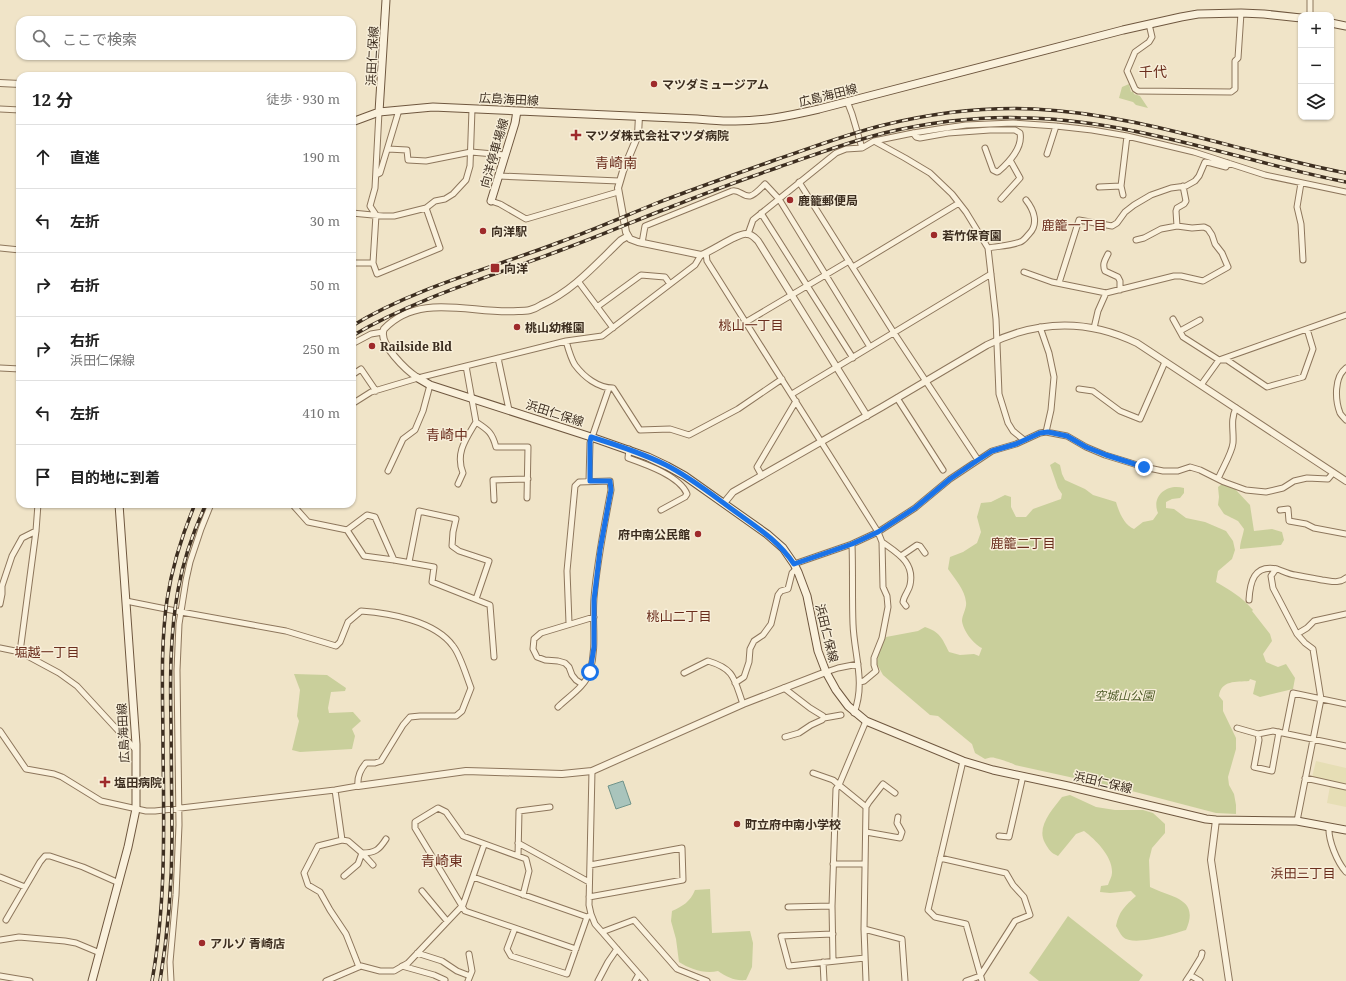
<!DOCTYPE html>
<html lang="ja">
<meta charset="utf-8">
<style>
:root{--surface:#fff;--page:#f6f6f6;--text:#222;--muted:#767676;--line:#e0e0e0}
body{margin:0;font-family:"Noto Serif","Noto Sans JP",serif;background:var(--page);color:var(--text)}
.controls{position:absolute;right:12px;top:12px;display:grid;overflow:hidden;border-radius:8px;box-shadow:0 1px 3px #0004}
.controls button{width:36px;height:36px;display:grid;place-items:center;padding:0;border:0;border-bottom:1px solid var(--line);background:var(--surface);color:var(--text);font:20px sans-serif}
.stop{position:absolute;width:12px;height:12px;margin:-9px;border:3px solid #1a73e8;border-radius:50%;background:#fff}
.stop.end{background:#1a73e8;border-color:#fff;box-shadow:0 1px 4px #0008}
.list{margin:0;padding:0;list-style:none}
h2{display:flex;justify-content:space-between;align-items:center;height:52px;margin:0;padding:0 16px;font-size:17px}
h2 small{font-size:13px;font-weight:400;color:var(--muted)}
.list li{display:grid;grid-template-columns:26px 1fr auto;gap:12px;align-items:center;box-sizing:border-box;height:64px;padding:0 16px;border-top:1px solid var(--line)}
.list b{display:block;font-size:15px;white-space:nowrap}
.list p{margin:0;font-size:13px;white-space:nowrap;color:var(--muted)}
.list em{font-size:13px;font-style:normal;color:var(--muted)}
.icon{flex:none;width:22px;height:22px;fill:none;stroke:currentColor;stroke-width:2;stroke-linecap:round;stroke-linejoin:round}
.map{position:relative;flex:none;width:1346px;height:981px;overflow:hidden}
.search{position:absolute;background:var(--surface);box-shadow:0 1px 3px #0004;left:16px;top:16px;width:340px;height:44px;display:flex;align-items:center;gap:10px;box-sizing:border-box;padding:0 14px;border-radius:12px;color:var(--muted);font-size:15px}
.panel{position:absolute;background:var(--surface);box-shadow:0 1px 3px #0004;left:16px;top:72px;width:340px;height:436px;border-radius:12px}
.map>svg:first-child{display:block}
</style>
<div class="map">
<svg width="1346" height="981" viewBox="0 0 1346 981">
<rect width="100%" height="100%" fill="#f0e4c8"/>
<!-- farmland -->
<path fill="#e6deb5" d="M1316,761L1346,768V784L1312,777Z
M1330,786L1346,790V807L1327,803Z"/>
<!-- green -->
<path fill="#c9cf9b" d="M1129,84L1131,92L1133,91L1134,94L1140,96L1148,108L1136,105L1133,102L1119,98L1122,87Z
M1055,462L1060,465L1062,474L1065,480L1085,489L1093,495L1116,502C1119,512 1124,525 1134,529L1143,522L1153,520L1158,513C1151,496 1167,483 1184,488V493L1180,498L1172,499L1166,502V508L1174,509L1186,518L1205,522L1226,531L1233,541L1235,550L1232,559L1218,571L1216,582C1230,590 1242,597 1253,610L1252,611L1270,634L1272,641L1263,654L1266,662L1278,667L1286,664L1295,678L1293,689L1260,697L1253,694L1256,681L1250,679L1249,681C1236,682 1221,680 1219,696L1223,701V711L1236,738V749L1228,777L1229,785L1234,794L1236,805V814L1216,813L1124,789L1015,765C1012,763 1000,759 995,758C992,757 988,758 985,759L975,753L972,744L938,716L930,715L883,675L877,664L878,652L886,637L918,631L925,627C940,632 942,638 949,652L960,655L974,654L979,656L982,648C973,644 963,630 962,621C962,615 967,608 966,602C965,590 955,579 948,569L950,557L963,552L977,543L981,532L977,517L981,503L991,502L1005,495L1011,497V507L1016,517H1026L1033,509L1061,499L1062,494L1058,488L1050,465Z
M1222,484L1235,489L1250,505L1254,531L1272,529L1282,532L1284,540L1281,545L1240,549C1240,542 1243,536 1244,529L1238,521L1224,514L1218,505L1219,497L1218,487Z
M294,674L327,675L346,688L345,691L331,692L328,708L329,713L353,712L361,721L352,729L355,736L352,749L300,752L292,750L299,721L297,716L300,690Z
M1070,795L1096,807L1115,810H1143L1153,813L1165,824V833L1152,848L1149,860L1150,887C1172,898 1200,898 1186,930C1173,934 1133,947 1123,937C1120,934 1118,929 1116,926C1119,911 1125,906 1136,896L1131,891L1110,893L1100,892L1101,886L1108,885C1109,881 1112,877 1112,873C1113,857 1096,840 1084,831L1076,834L1058,856C1051,853 1049,850 1045,843C1036,827 1052,810 1062,797Z
M710,889L712,933L750,931L753,943L752,967L746,980C734,981 727,977 718,971C704,974 690,969 679,962L676,939L671,921L672,911C683,906 690,902 695,890Z
M1068,916L1143,975L1139,981H1039L1029,973Z"/>
<!-- water -->
<path fill="#a9c4bc" stroke="#6f938a" d="M623,781L631,804L616,809L608,786Z"/>
<g fill="none" stroke-linecap="round" stroke-linejoin="round">
<!-- minor casing -->
<g stroke="#8d765c" stroke-width="7">
<path id="minor" d="M1310,0V15
M1149,24L1152,37L1149,42L1135,52L1127,71L1135,89L1138,91L1231,92L1235,89V61L1238,58L1241,13
M847,101L852,114L862,148
M0,109L20,110
M913,133L916,137L920,138L948,133L990,130H1015L1020,133C1023,148 1009,162 999,171L997,172L993,170L985,148
M874,141L905,158L930,173L952,194L966,212L988,248L996,319L999,394L1008,423L1013,431L1024,440
M388,149L407,150L408,160L426,161L471,152L505,155
M1047,154L1056,126
M376,175L380,173L399,110
M499,176L619,181
M799,182L894,333L978,460
M1301,183L1297,207L1301,224L1303,260
M1099,187L1121,186
M1123,195L1121,186L1127,136
M1001,199L1020,178L1010,160
M491,201L500,204L526,219L618,192
M352,213L383,216H394L426,208L435,201L445,199L453,194L466,180L470,166L472,109
M761,213L853,358
M1177,226L1176,211L1177,208L1184,204L1186,201L1183,186
M748,234L753,220L836,153L846,149L862,148L874,141L913,133L945,128L966,125L1013,123L1056,126L1092,130L1127,136L1194,152L1265,175L1346,192
M642,243L645,226L732,191C739,189 743,197 750,196C755,195 761,188 765,184L779,199L870,347
M0,248L20,250
M988,248C998,246 1010,246 1020,242C1024,241 1026,237 1029,234C1039,224 1034,210 1026,200
M706,253L707,261L878,532L882,542L883,587L887,596L888,607L882,638L874,658V665L876,671L864,681L860,682
M1108,254C1105,260 1102,264 1105,271L1118,277L1120,281V290
M352,263H373L377,274L440,248L426,208
M373,263L376,215L370,206L375,188L379,112
M853,267L959,203
M1024,272L1052,282L1106,293L1174,276H1181L1203,281L1228,267L1222,253L1215,244L1212,235L1208,229L1204,227L1192,228L1177,226L1161,229L1144,238L1136,240
M578,281L613,328
M1059,283L1079,220L1112,226L1117,223L1125,212L1134,205L1151,195L1171,188L1186,186L1195,181L1199,176L1205,162L1211,163L1226,167L1228,163
M597,307L641,275L665,277L670,284
M1173,319L1183,337L1219,360H1227L1267,387L1303,377L1313,349L1307,329
M746,322L849,261
M1040,327L1049,353L1054,377L1051,410L1046,432
M1094,328L1098,311L1106,293
M1180,331L1200,320
M566,341C568,348 571,359 575,365C584,377 598,388 613,388L640,430L670,429L689,435L738,409L782,379
M352,344L371,334L383,332
M498,358L509,410
M466,366L476,422
M0,368L20,369
M1346,368C1334,377 1335,400 1340,413C1341,415 1344,418 1346,420
M352,375L361,369L376,391
M1201,385L1219,360L1346,315
M1079,389L1093,391L1120,411L1140,419L1165,362
M792,394L991,274
M897,398L943,470
M352,404L371,392L418,378L566,341L602,336L695,265L701,255
M629,449L628,458C645,464 680,476 687,494L685,497L661,510
M388,471L403,439L415,430L423,411L430,385
M762,476L757,467L796,401
M1218,479C1222,469 1232,453 1233,443C1234,431 1230,420 1236,408
M589,481L590,443L609,388
M458,484L463,473C455,453 466,439 476,422C488,430 492,432 496,447H528L527,498
M494,500L493,480L528,479
M292,504L308,522L347,530L364,556L394,560L434,567L432,582L490,605L494,657
M1280,510L1288,509L1289,521L1306,524L1314,528L1346,534
M347,530L367,515L375,517L394,560
M882,542C897,553 915,562 910,585C909,591 904,595 903,602L906,606
M852,544C853,571 852,598 853,624C854,654 866,683 854,713
M901,556L917,545L920,546L925,553
M409,562L419,511L456,519L453,532L452,546L459,551L489,561L476,599
M794,564L852,544L878,532L915,508L950,479L992,451L1016,444L1040,433L1046,432L1067,436L1086,447L1105,455L1144,467L1163,471H1178L1190,467L1200,470L1224,482L1246,490L1266,492L1283,488L1294,481L1307,478L1328,479L1333,473
M1276,569L1271,576L1273,588L1297,634L1305,643L1313,649L1321,699L1297,821
M1249,600C1250,582 1254,564 1277,569C1283,571 1288,574 1295,575C1304,577 1313,578 1322,580C1331,581 1339,584 1346,578
M0,604L2,594V586L12,556L22,538L36,531
M1297,634L1307,628L1314,621L1346,614
M0,648L20,652L59,673L77,686L136,750
M20,652L36,531L38,504
M826,672L838,668L858,664
M684,673L708,661C735,669 734,679 743,704
M735,683L744,677L749,662L750,649L754,641L763,635L771,624L778,595L781,591L788,589L792,573L796,569
M582,684L576,680L572,675L569,667L565,663L558,661L545,660L537,657L533,649L534,639L541,633L594,617
M784,688L810,708L823,716L824,718L822,720L811,725L799,733L785,737
M558,707C568,697 586,686 590,671C597,647 592,623 594,598C597,562 604,526 611,490L610,481L579,482L575,486L567,571L569,623
M824,718L841,715
M1237,728L1258,734L1273,731L1346,746
M0,731L26,769L54,774L62,777L101,801L146,811H155L335,790L358,786C357,777 360,770 366,763H375L381,761L403,725L410,717L420,716H456L462,711L471,688C467,678 460,654 453,646C435,621 390,613 361,611L348,622L340,642L336,646L286,631L181,612L126,601
M1285,733L1293,693L1346,704
M1258,734L1259,740L1254,767L1272,771L1279,732
M963,761L928,910L935,917L966,924L982,981
M592,771L589,905L591,914L595,924L645,981
M813,773L833,780L839,785L836,789L832,906L833,961
M1305,778L1346,787
M335,790L342,840L318,846L304,873L308,885L320,892L330,910L346,934L359,967
M866,807L869,802L883,784L895,793
M1329,827C1328,840 1337,862 1346,872
M866,832L900,838L902,832L897,823L898,817
M999,836L1009,837L1023,776
M342,840L348,841L362,853C375,853 379,850 386,839
M518,843L589,882
M518,856L519,811L550,807
M940,858L1006,873L1013,885L1024,897L1030,915L1015,921L980,976L966,981
M833,864H865
M344,876L358,864L362,853L373,865
M0,877L25,887
M473,877L587,917L589,916
M422,891L447,921
M523,895L529,871L526,859L463,836L446,812L438,808L415,822V828L465,911L576,949
M589,897L683,880L682,848L590,865
M788,907L832,906
M6,920L40,862L45,856H50L83,867L119,883
M515,928L507,949L511,956L567,974L587,917
M864,929L902,939L905,981
M602,932L634,920L677,969L707,981
M833,934L781,936L789,966L865,958
M0,940L19,937L65,941L76,943L100,953
M417,953L442,961L457,971L470,976
M823,962L824,981
M402,966L434,975L445,980
M1190,975L1201,957L1202,953
M0,976L30,981
M171,981L170,962L176,895L179,825L177,670L179,624L186,580L190,562L201,529L211,504
M326,981L361,966L380,971H394L408,963L463,905L484,845
M468,981L472,971L469,954
M598,981L608,962L617,949
M635,981L639,974
M866,981L864,929L866,807L839,785L866,721
M1186,981L1190,975L1200,981"/>
</g>
<!-- tertiary casing -->
<g stroke="#8d765c" stroke-width="8">
<path id="tertiary" d="M0,83L20,84
M639,116L638,135L623,171L618,188L626,232L630,239L638,242L701,255C711,252 739,232 747,234C752,234 755,238 758,241L867,416
M418,378C407,371 377,343 384,329C420,291 474,315 518,311C522,311 526,311 530,310C534,309 538,307 541,305C573,291 596,264 621,240L628,236
M724,503L733,492L882,407L987,345C1037,320 1086,318 1137,343L1346,481
M358,786L466,771L562,774L592,771L743,704L826,672
M1216,820L1211,860L1229,981"/>
</g>
<!-- secondary casing -->
<g stroke="#6f573f" stroke-width="9">
<path id="secondary" d="M1331,23L1346,26
M379,112L386,0
M352,122L379,112L433,107L697,119C708,120 718,121 729,121C759,122 789,116 819,109L1123,30L1181,17L1198,14L1241,13L1264,14L1301,18
M491,201L515,123L517,111
M418,378L430,385L591,437L648,457L667,466L685,476L767,534L783,548L794,564L798,572L807,596L818,651L826,672L836,690L848,706L866,721L963,761L993,770L1068,786L1206,819L1216,820L1297,821L1346,830
M92,981L128,847L136,809V744L119,504"/>
</g>
<!-- minor -->
<use href="#minor" stroke="#faf1dc" stroke-width="5"/>
<!-- tertiary -->
<use href="#tertiary" stroke="#faf1dc" stroke-width="6"/>
<!-- secondary -->
<use href="#secondary" stroke="#faf1dc" stroke-width="7"/>
<!-- rail casing -->
<g stroke="#3d2e20" stroke-width="3.5">
<path id="rail" d="M352,326C414,288 492,268 560,242C593,230 625,216 657,203C696,188 736,174 775,160C811,148 847,134 884,125C933,113 984,107 1034,109C1140,114 1242,153 1346,173
M352,336C418,297 493,276 564,249C602,235 639,219 676,205C710,191 745,179 779,167C814,155 848,142 884,133C931,122 980,116 1029,118C1136,121 1241,161 1346,182
M152,981C166,904 164,826 163,748C163,699 160,649 167,600C172,567 182,535 195,504
M160,981C168,933 172,885 172,836C172,799 171,761 171,724C170,679 170,634 178,590C183,561 193,532 206,504"/>
</g>
<!-- rail -->
<use href="#rail" stroke="#f7eed8" stroke-width="2" stroke-dasharray="6" stroke-linecap="butt"/>
</g>
<g fill="none" stroke-linecap="round" stroke-linejoin="round">
<!-- route -->
<path stroke="#1a73e8" stroke-width="5" d="M590,672L594,647V600L600,550L611,490L610,481H590V442L591,437C617,445 642,453 666,465C692,478 716,498 740,515C761,530 779,542 794,564L852,544L878,532L915,508L950,479L978,460L992,451L1016,444L1040,433L1048,432L1067,436L1086,447L1106,455L1144,467"/>
</g>
<!-- markers -->
<g fill="#9e2a2b" stroke="#f7eed8" stroke-width="1.5">
<circle cx="654" cy="84" r="4"/>
<path d="M574 129h4v4h4v4h-4v4h-4v-4h-4v-4h4z"/>
<circle cx="790" cy="200" r="4"/>
<circle cx="483" cy="231" r="4"/>
<circle cx="934" cy="235" r="4"/>
<rect x="490" y="263" width="10" height="10" rx="2"/>
<circle cx="517" cy="327" r="4"/>
<circle cx="372" cy="346" r="4"/>
<circle cx="698" cy="534" r="4"/>
<path d="M103 776h4v4h4v4h-4v4h-4v-4h-4v-4h4z"/>
<circle cx="737" cy="824" r="4"/>
<circle cx="202" cy="943" r="4"/>
</g>
<g text-anchor="middle" dominant-baseline="central" stroke-width="3" stroke-linejoin="round" paint-order="stroke">
<!-- street labels -->
<g font-size="12" fill="#3d2e20" stroke="#f7eed8">
<text transform="translate(372 56) rotate(-87)">浜田仁保線</text>
<text transform="translate(828 95) rotate(-14)">広島海田線</text>
<text transform="translate(509 99) rotate(3)">広島海田線</text>
<text transform="translate(494 153) rotate(-74)">向洋停車場線</text>
<text transform="translate(555 413) rotate(18)">浜田仁保線</text>
<text transform="translate(827 633) rotate(76)">浜田仁保線</text>
<text transform="translate(123 733) rotate(-93)">広島海田線</text>
<text transform="translate(1103 782) rotate(13)">浜田仁保線</text>
</g>
<!-- poi labels -->
<g font-size="12" font-weight="bold" fill="#3d2e20" stroke="#f7eed8" text-anchor="start">
<text x="662" y="84">マツダミュージアム</text>
<text x="585" y="135">マツダ株式会社マツダ病院</text>
<text x="798" y="200">鹿籠郵便局</text>
<text x="491" y="231">向洋駅</text>
<text x="942" y="235">若竹保育園</text>
<text x="504" y="268">向洋</text>
<text x="525" y="327">桃山幼稚園</text>
<text x="380" y="346">Railside Bld</text>
<text x="690" y="534" text-anchor="end">府中南公民館</text>
<text x="114" y="782">塩田病院</text>
<text x="745" y="824">町立府中南小学校</text>
<text x="210" y="943">アルゾ 青崎店</text>
</g>
<!-- park labels -->
<g font-size="12" font-style="italic" fill="#4d5a26" stroke="#f7eed8">
<text x="1124" y="695">空城山公園</text>
</g>
<!-- neighbourhood labels -->
<g font-size="13" fill="#6b2e1e" stroke="#f7eed8">
<text x="1074" y="225">鹿籠一丁目</text>
<text x="751" y="325">桃山一丁目</text>
<text x="1023" y="543">鹿籠二丁目</text>
<text x="679" y="616">桃山二丁目</text>
<text x="47" y="652">堀越一丁目</text>
<text x="1303" y="873">浜田三丁目</text>
</g>
<!-- quarter labels -->
<g font-size="14" fill="#6b2e1e" stroke="#f7eed8">
<text x="1153" y="71">千代</text>
<text x="616" y="162">青崎南</text>
<text x="447" y="434">青崎中</text>
<text x="442" y="860">青崎東</text>
</g>
</g>
</svg>
<div class="controls">
<button>+</button>
<button>−</button>
<button><svg class="icon" aria-label="layers" viewBox="0 0 24 24"><path d="M12 4l9 5-9 5-9-5zM3 14l9 5 9-5"/></svg></button>
</div>
<div class="stop" style="left:590px;top:672px"></div>
<div class="stop end" style="left:1144px;top:467px"></div>
<div class="search"><svg class="icon" aria-label="search" viewBox="0 0 24 24"><circle cx="10" cy="10" r="6"/><path d="M15 15l6 6"/></svg>ここで検索</div>
<section class="panel">
<h2>12 分<small>徒歩 · 930 m</small></h2>
<ul class="list">
<li><svg class="icon" aria-label="ahead" viewBox="0 0 24 24"><path d="M12 20V5M6 11l6-6 6 6"/></svg><div><b>直進</b></div><em>190 m</em></li>
<li><svg class="icon" aria-label="left" viewBox="0 0 24 24"><path d="M17 20v-9H6M10 6l-5 5 5 5"/></svg><div><b>左折</b></div><em>30 m</em></li>
<li><svg class="icon" aria-label="right" viewBox="0 0 24 24"><path d="M7 20v-9h11M14 6l5 5-5 5"/></svg><div><b>右折</b></div><em>50 m</em></li>
<li><svg class="icon" aria-label="right" viewBox="0 0 24 24"><path d="M7 20v-9h11M14 6l5 5-5 5"/></svg><div><b>右折</b><p>浜田仁保線</p></div><em>250 m</em></li>
<li><svg class="icon" aria-label="left" viewBox="0 0 24 24"><path d="M17 20v-9H6M10 6l-5 5 5 5"/></svg><div><b>左折</b></div><em>410 m</em></li>
<li><svg class="icon" aria-label="arrive" viewBox="0 0 24 24"><path d="M6 21V4h12l-3 4 3 4H6"/></svg><div><b>目的地に到着</b></div></li>
</ul>
</section>
</div>
